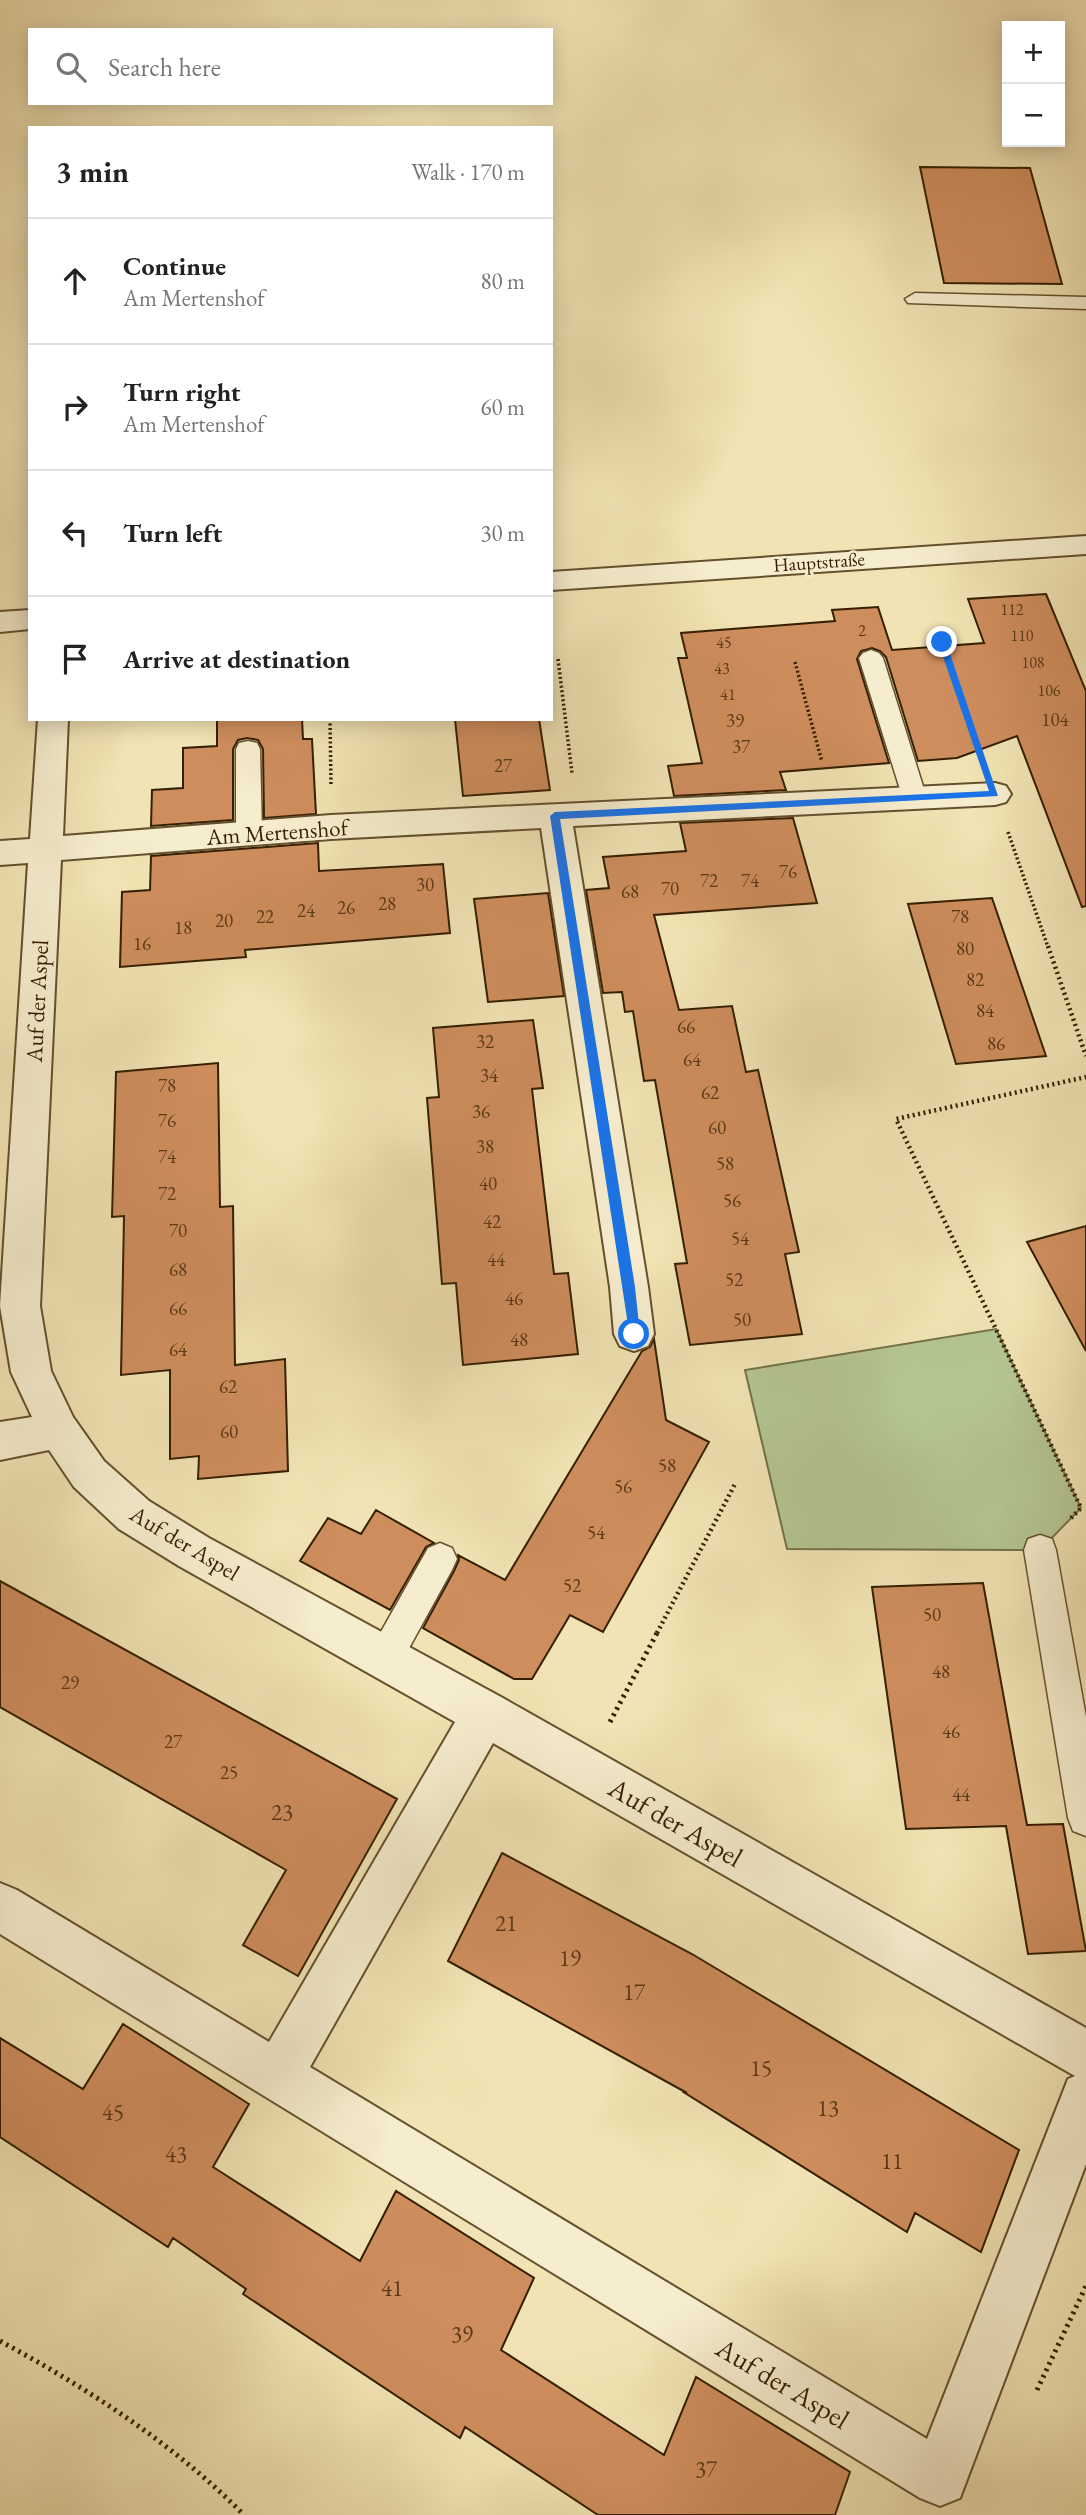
<!DOCTYPE html>
<meta charset="utf-8">
<style>
:root{--surface:#fff;--page:#f6f6f6;--text:#222;--muted:#767676;--line:#e0e0e0}
body{margin:0;font-family:"EB Garamond",serif;background:var(--page);color:var(--text)}
.controls{position:absolute;right:21px;top:21px;display:grid;overflow:hidden;border-radius:0px;box-shadow:0 4px 18px #0003}
.controls button{width:63px;height:63px;display:grid;place-items:center;padding:0;border:0;border-bottom:2px solid var(--line);background:var(--surface);color:var(--text);font:35px sans-serif}
.stop{position:absolute;width:21px;height:21px;margin:-16px;border:5px solid #1a73e8;border-radius:50%;background:#fff}
.stop.end{background:#1a73e8;border-color:#fff;box-shadow:0 2px 7px #0008}
.list{margin:0;padding:0;list-style:none}
h2{display:flex;justify-content:space-between;align-items:center;height:91px;margin:0;padding:0 28px;font-size:30px}
h2 small{font-size:23px;font-weight:400;color:var(--muted)}
.list li{display:grid;grid-template-columns:46px 1fr auto;gap:21px;align-items:center;box-sizing:border-box;height:126px;padding:0 28px;border-top:2px solid var(--line)}
.list b{display:block;font-size:26px;white-space:nowrap}
.list p{margin:0;font-size:23px;white-space:nowrap;color:var(--muted)}
.list em{font-size:23px;font-style:normal;color:var(--muted)}
.icon{flex:none;width:38px;height:38px;fill:none;stroke:currentColor;stroke-width:2;stroke-linecap:round;stroke-linejoin:round}
.map{position:relative;flex:none;width:1086px;height:2515px;overflow:hidden}
.search{position:absolute;background:var(--surface);box-shadow:0 4px 18px #0003;left:28px;top:28px;width:525px;height:77px;display:flex;align-items:center;gap:18px;box-sizing:border-box;padding:0 24px;border-radius:0px;color:var(--muted);font-size:26px}
.panel{position:absolute;background:var(--surface);box-shadow:0 4px 18px #0003;left:28px;top:126px;width:525px;height:595px;border-radius:0px}
.map>svg:first-child{display:block}
</style>
<div class="map">
<svg width="1086" height="2515" viewBox="0 0 1086 2515">
<rect width="100%" height="100%" fill="#f1e3b3"/>
<filter id="stains"><feTurbulence type="fractalNoise" baseFrequency=".00286" numOctaves="4"/><feColorMatrix values="0 0 0 0 .2 0 0 0 0 .09 0 0 0 0 .02 0 0 0 .5 -.17"/></filter>
<radialGradient id="worn" r=".72"><stop offset=".6" stop-color="#630" stop-opacity="0"/><stop offset="1" stop-color="#630" stop-opacity=".3"/></radialGradient>
<!-- green -->
<path fill="#b4c591" stroke="#747248" stroke-width="2" d="M996,1329L1081,1508L1040,1550L787,1549L745,1370Z"/>
<!-- building -->
<path fill="#ce8d5d" stroke="#351f00" stroke-width="2" d="M920,167L1030,168L1062,284L944,283Z
M1046,594L1086,691V906L1082,907L1017,736L957,758L918,761L886,657L880,651L872,648L861,651L857,659L889,763L780,772L786,790L674,796L668,766L702,763L678,658H687L681,633L835,621L832,610L878,607L892,650L984,643L968,599Z
M217,719H302L303,739H312L316,814L264,818L263,749L258,740L247,738L238,740L233,749V820L151,826L152,790L183,788V748L217,746Z
M455,719H539L550,790L463,796Z
M793,818L817,903L654,915L679,1010L732,1006L746,1072L758,1070L799,1252L785,1254L802,1334L690,1345L675,1264L687,1263L655,1080L644,1081L633,1011L625,1012L622,992L603,993L586,890L609,888L603,857L686,851L680,823Z
M318,843L319,871L443,864L450,933L245,950L246,957L120,967L122,892L150,890L151,856Z
M548,893L564,996L488,1002L474,899Z
M992,898L1046,1056L956,1064L908,904Z
M533,1020L543,1088L532,1089L554,1274L568,1273L578,1354L463,1365L456,1283L442,1284L427,1098L439,1097L433,1028Z
M218,1063L220,1207L233,1206L235,1365L285,1359L288,1471L198,1479L199,1456L170,1459V1370L121,1375L124,1216L112,1217L116,1072Z
M1086,1226V1351L1027,1242Z
M654,1339L666,1420L709,1442L603,1632L570,1615L532,1679H514L423,1628L454,1571L459,1560L458,1555L505,1580L642,1351L650,1347Z
M376,1510L434,1543L426,1547L390,1610L300,1561L328,1518L361,1534Z
M0,1581L397,1799L298,1976L243,1945L286,1870L0,1707Z
M983,1583L1027,1825L1063,1824L1086,1951L1028,1954L1006,1826L906,1829L872,1587Z
M502,1853L692,1954L1019,2150L981,2252L915,2213L907,2232L685,2093H687L448,1961Z
M123,2024L249,2104L213,2167L360,2261L396,2191L534,2278L501,2350L664,2455L696,2377L850,2472L835,2515H598L465,2427L460,2438L243,2294L246,2289L173,2238L168,2247L0,2137V2038L83,2089Z"/>
<g fill="none" stroke-linecap="round" stroke-linejoin="round">
<!-- lane casing -->
<g stroke="#64502d" stroke-width="3">
<path id="lane" d="M915,293L1086,297V309L908,303L905,299Z
M871,650L879,653L883,658L927,799L924,805L915,808L906,805L903,799L859,658L863,653Z
M248,741L257,743L260,749L262,833L258,839L249,842L240,839L236,833V749L239,743Z
M1040,1535L1052,1539L1056,1550L1086,1717V1836L1073,1831L1068,1818L1024,1550L1028,1539Z
M440,1543L452,1548L457,1559L452,1570L397,1670L385,1675L373,1670L368,1658L373,1646L428,1548Z"/>
</g>
<!-- street casing -->
<g stroke="#64502d" stroke-width="4">
<path id="street" d="M1086,536V554L551,590V572Z
M30,610V629L0,632V612Z
M38,719H68L63,836L331,815L995,783L1006,786L1011,794L1006,802L995,805L573,826L648,1287L654,1334L648,1346L634,1351L620,1346L614,1334L610,1287L541,828L331,839L61,860L40,1306L51,1371L73,1417L104,1461L149,1501L209,1538L501,1697L1086,2028V2164L960,2498L940,2506L920,2498L0,1934V1883L17,1890L269,2042L455,1722L179,1566L119,1529L74,1487L49,1450L0,1460V1422L32,1417L11,1372L0,1306L28,863L0,865V841L30,839ZM493,1743L1075,2076L1068,2079L1061,2097L927,2439L310,2067Z"/>
</g>
<!-- path-far2 -->
<path stroke="#351f00" stroke-width="3.5" stroke-dasharray="2 2.5" stroke-linecap="butt" d="M942,642L981,754
M558,659L572,773
M795,662L822,762
M330,719L331,785
M1008,832L1048,947"/>
<!-- path-far1 -->
<path stroke="#351f00" stroke-width="4.5" stroke-dasharray="2 3.5" stroke-linecap="butt" d="M1048,946L1086,1056
M1071,1518L1081,1508L896,1119L1086,1077
M657,1633L735,1484"/>
<!-- path -->
<path stroke="#351f00" stroke-width="5" stroke-dasharray="2.5 4.5" stroke-linecap="butt" d="M610,1722L658,1631
M0,2341C87,2388 174,2444 244,2515
M1037,2390L1086,2286"/>
<!-- lane -->
<use href="#lane" fill="#f6edce" fill-rule="evenodd"/>
<!-- street -->
<use href="#street" fill="#f6edce" fill-rule="evenodd"/>
</g>
<!-- route -->
<path fill="#1a73e8" d="M942,640L946,642L998,796L560,819L635,1287L640,1334L638,1338H630L550,816L555,812L989,791L938,642Z"/>
<g text-anchor="middle" dominant-baseline="central" stroke-width="5" stroke-linejoin="round" paint-order="stroke">
<!-- far-number labels -->
<g font-size="16" fill="#5b3a17">
<text x="1012" y="609">112</text>
<text x="862" y="630">2</text>
<text x="1022" y="635">110</text>
<text x="724" y="642">45</text>
<text x="1033" y="662">108</text>
<text x="722" y="668">43</text>
<text x="1049" y="690">106</text>
<text x="728" y="694">41</text>
</g>
<!-- far-street labels -->
<g font-size="19" fill="#351f00" stroke="#f6edce">
<text transform="translate(819 562) rotate(-4)">Hauptstraße</text>
</g>
<!-- number labels -->
<g font-size="19" fill="#5b3a17">
<text x="1055" y="719">104</text>
<text x="735" y="720">39</text>
<text x="741" y="746">37</text>
<text x="503" y="765">27</text>
<text x="788" y="871">76</text>
<text x="709" y="880">72</text>
<text x="750" y="880">74</text>
<text x="425" y="884">30</text>
<text x="670" y="888">70</text>
<text x="630" y="891">68</text>
<text x="387" y="903">28</text>
<text x="346" y="907">26</text>
<text x="306" y="910">24</text>
<text x="265" y="916">22</text>
<text x="960" y="916">78</text>
<text x="224" y="920">20</text>
<text x="183" y="927">18</text>
<text x="142" y="943">16</text>
<text x="965" y="948">80</text>
<text x="975" y="979">82</text>
<text x="985" y="1010">84</text>
<text x="686" y="1026">66</text>
<text x="485" y="1041">32</text>
<text x="996" y="1043">86</text>
<text x="692" y="1059">64</text>
<text x="489" y="1075">34</text>
<text x="167" y="1085">78</text>
<text x="710" y="1092">62</text>
<text x="481" y="1111">36</text>
<text x="167" y="1120">76</text>
<text x="717" y="1127">60</text>
<text x="485" y="1146">38</text>
<text x="167" y="1156">74</text>
<text x="725" y="1163">58</text>
<text x="488" y="1183">40</text>
<text x="167" y="1193">72</text>
<text x="732" y="1200">56</text>
<text x="492" y="1221">42</text>
<text x="178" y="1230">70</text>
<text x="740" y="1238">54</text>
<text x="496" y="1259">44</text>
<text x="178" y="1269">68</text>
<text x="734" y="1279">52</text>
<text x="514" y="1298">46</text>
<text x="178" y="1308">66</text>
<text x="742" y="1319">50</text>
<text x="519" y="1339">48</text>
<text x="178" y="1349">64</text>
<text x="228" y="1386">62</text>
<text x="229" y="1431">60</text>
<text x="667" y="1465">58</text>
<text x="623" y="1486">56</text>
<text x="596" y="1532">54</text>
<text x="572" y="1585">52</text>
<text x="932" y="1614">50</text>
<text x="941" y="1671">48</text>
<text x="70" y="1682">29</text>
<text x="951" y="1731">46</text>
<text x="173" y="1741">27</text>
<text x="229" y="1772">25</text>
<text x="961" y="1794">44</text>
</g>
<!-- street labels -->
<g font-size="23" fill="#351f00" stroke="#f6edce">
<text transform="translate(277 832) rotate(-4)">Am Mertenshof</text>
<text transform="translate(37 1001) rotate(-87)">Auf der Aspel</text>
<text transform="translate(185 1543) rotate(31)">Auf der Aspel</text>
</g>
<!-- near-number labels -->
<g font-size="23" fill="#5b3a17">
<text x="282" y="1812">23</text>
<text x="506" y="1923">21</text>
<text x="570" y="1958">19</text>
<text x="634" y="1992">17</text>
<text x="761" y="2068">15</text>
<text x="828" y="2108">13</text>
<text x="113" y="2112">45</text>
<text x="176" y="2154">43</text>
<text x="892" y="2161">11</text>
<text x="392" y="2288">41</text>
<text x="462" y="2334">39</text>
<text x="706" y="2469">37</text>
</g>
<!-- near-street labels -->
<g font-size="28" fill="#351f00" stroke="#f6edce">
<text transform="translate(676 1822) rotate(30)">Auf der Aspel</text>
<text transform="translate(783 2383) rotate(31)">Auf der Aspel</text>
</g>
</g>
<rect width="100%" height="100%" filter="url(#stains)"/>
<rect width="100%" height="100%" fill="url(#worn)"/>
</svg>
<div class="controls">
<button>+</button>
<button>−</button>
</div>
<div class="stop" style="left:634px;top:1334px"></div>
<div class="stop end" style="left:942px;top:642px"></div>
<div class="search"><svg class="icon" aria-label="search" viewBox="0 0 24 24"><circle cx="10" cy="10" r="6"/><path d="M15 15l6 6"/></svg>Search here</div>
<section class="panel">
<h2>3 min<small>Walk · 170 m</small></h2>
<ul class="list">
<li><svg class="icon" aria-label="ahead" viewBox="0 0 24 24"><path d="M12 20V5M6 11l6-6 6 6"/></svg><div><b>Continue</b><p>Am Mertenshof</p></div><em>80 m</em></li>
<li><svg class="icon" aria-label="right" viewBox="0 0 24 24"><path d="M7 20v-9h11M14 6l5 5-5 5"/></svg><div><b>Turn right</b><p>Am Mertenshof</p></div><em>60 m</em></li>
<li><svg class="icon" aria-label="left" viewBox="0 0 24 24"><path d="M17 20v-9H6M10 6l-5 5 5 5"/></svg><div><b>Turn left</b></div><em>30 m</em></li>
<li><svg class="icon" aria-label="arrive" viewBox="0 0 24 24"><path d="M6 21V4h12l-3 4 3 4H6"/></svg><div><b>Arrive at destination</b></div></li>
</ul>
</section>
</div>
